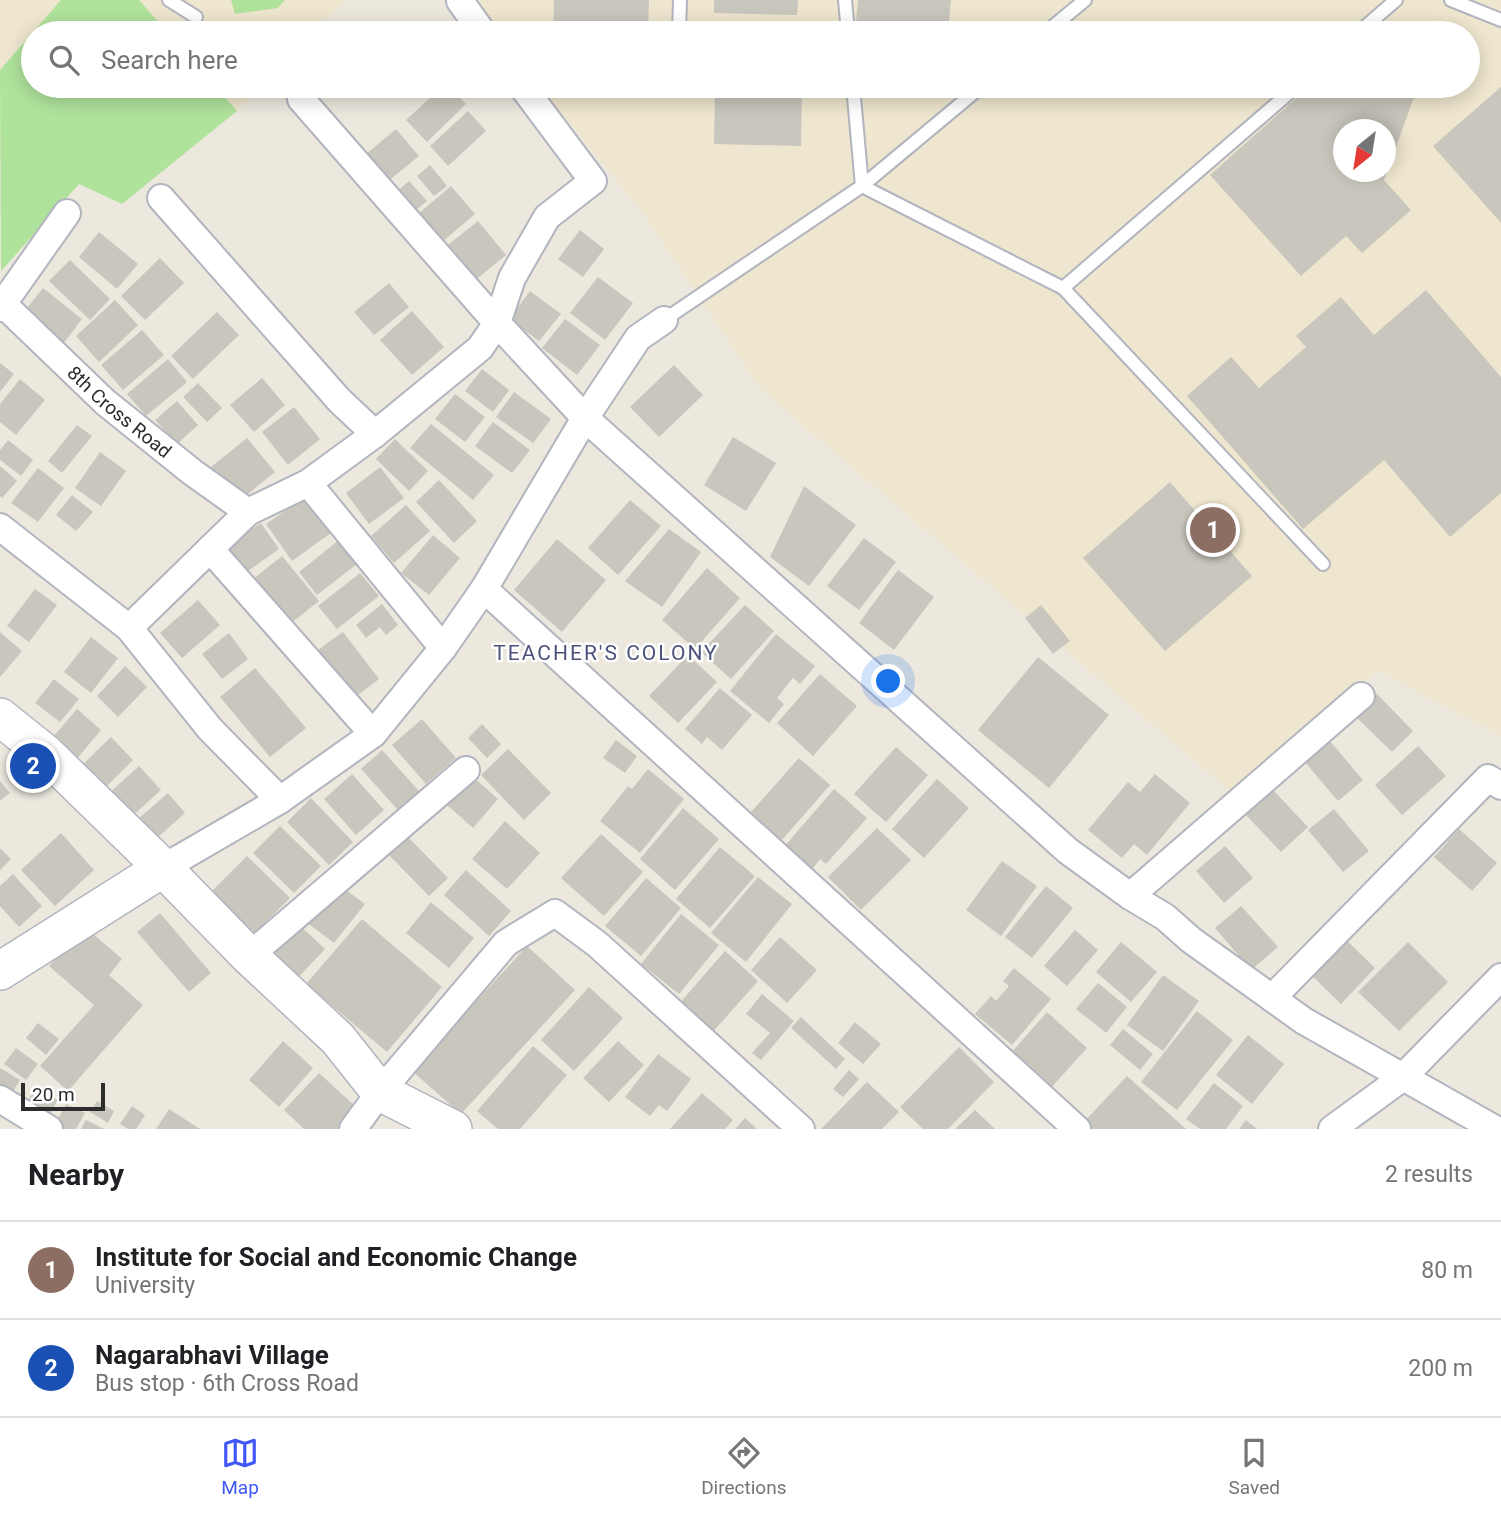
<!DOCTYPE html>
<meta charset="utf-8">
<style>
:root{--surface:#fff;--page:#f6f6f6;--text:#202124;--muted:#757577;--line:#e0e0e0;--accent:#4157f8}
body{margin:0;font-family:Roboto,sans-serif;background:var(--page);color:var(--text)}
.compass{position:absolute;left:1333px;top:119px;width:63px;height:63px;border-radius:50%;background:var(--surface);box-shadow:0 4px 18px #0003;rotate:210deg}
.scale{position:absolute;left:21px;bottom:18px;width:84px;box-sizing:border-box;padding-left:7px;border:4px solid #2c2c2c;border-top:0;font-size:19px;line-height:24px;white-space:nowrap;color:#2c2c2c;-webkit-text-stroke:5px #fff;paint-order:stroke}
.you{position:absolute;left:889px;top:682px;width:24px;height:24px;margin:-18px;border:5px solid #fff;border-radius:50%;background:#1a73e8;box-shadow:0 0 0 10px #1a73e833}
.badge{display:grid;place-items:center;width:46px;height:46px;border-radius:50%;background:var(--accent);color:#fff;font-size:23px;font-weight:700}
.pin{position:absolute;translate:-50% -50%;border:4px solid #fff;box-shadow:0 2px 7px #0006}
.list{margin:0;padding:0;list-style:none}
h2{display:flex;justify-content:space-between;align-items:center;height:91px;margin:0;padding:0 28px;font-size:30px}
h2 small{font-size:23px;font-weight:400;color:var(--muted)}
.list li{display:grid;grid-template-columns:46px 1fr auto;gap:21px;align-items:center;box-sizing:border-box;height:98px;padding:0 28px;border-top:2px solid var(--line)}
.list b{display:block;font-size:26px;white-space:nowrap}
.list p{margin:0;font-size:23px;white-space:nowrap;color:var(--muted)}
.list em{font-size:23px;font-style:normal;color:var(--muted)}
.icon{flex:none;width:38px;height:38px;fill:none;stroke:currentColor;stroke-width:2;stroke-linecap:round;stroke-linejoin:round}
.map{position:relative;flex:none;width:1501px;height:1129px;overflow:hidden}
.search{position:absolute;background:var(--surface);box-shadow:0 4px 18px #0003;left:21px;right:21px;top:21px;height:77px;display:flex;align-items:center;gap:18px;box-sizing:border-box;padding:0 24px;border-radius:38px;color:var(--muted);font-size:26px}
.sheet{height:287px;background:var(--surface)}
nav{display:flex;justify-content:space-around;align-items:center;box-sizing:border-box;height:98px;border-top:2px solid var(--line);background:var(--surface);font-size:19px;color:var(--muted)}
nav a{display:grid;justify-items:center;gap:4px}
nav .on{color:var(--accent)}
.map>svg:first-child{display:block}
</style>
<div class="map">
<svg width="1501" height="1129" viewBox="0 0 1501 1129">
<rect width="100%" height="100%" fill="#ede8de"/>
<!-- education -->
<path fill="#eee6ce" fill-rule="evenodd" d="M0,0H61L0,70Z
M139,0H345L313,33H168Z
M468,0H1501V736L1377,670L1236,796L762,390L644,214L539,86H1468V33H496ZM1344,130H1386V172H1344Z
M215,86H262L237,111Z"/>
<!-- green -->
<path fill="#afe39c" d="M61,0H139L168,33H33V86H215L237,111L122,204L79,184L1,271L0,70Z
M231,0H285L278,8L235,14Z"/>
<!-- building -->
<path fill="#c9c6bd" fill-rule="evenodd" d="M554,0H649L648,33H553Z
M714,0H798L797,15L714,13Z
M858,0H951L948,33H855Z
M443,86H448L466,104L427,142L406,120Z
M715,86H802L801,146L714,144Z
M1310,86H1409L1417,89L1384,180L1411,210L1362,253L1346,236L1301,276L1210,175ZM1344,130H1386V172H1344Z
M1501,87V223L1433,146Z
M468,111L486,131L448,166L430,146Z
M396,129L419,156L381,187L359,160Z
M430,165L447,186L434,196L417,176Z
M409,181L427,201L410,215L393,195Z
M451,186L475,214L441,243L417,215Z
M478,221L506,255L472,283L444,248Z
M580,230L604,249L583,277L558,259Z
M99,232L138,264L117,289L79,257Z
M160,258L184,283L145,320L121,296Z
M70,260L110,299L90,320L49,281Z
M598,277L633,303L605,340L570,313Z
M389,283L409,307L374,335L354,312Z
M43,288L82,319L63,344L23,313Z
M1426,290L1501,377V493L1450,537L1384,460L1303,529L1187,396L1231,357L1259,388L1306,347L1296,336L1341,297L1374,335Z
M530,291L561,314L539,341L509,319Z
M115,300L138,325L99,362L76,336Z
M412,311L444,347L412,375L380,340Z
M217,312L239,335L193,379L171,356Z
M565,319L600,345L577,375L542,348Z
M142,330L164,355L123,390L101,365Z
M168,359L187,382L146,416L127,394Z
M0,363L14,374L0,392Z
M674,365L703,395L659,437L630,407Z
M482,369L509,390L493,412L465,391Z
M262,378L285,405L254,432L230,405Z
M20,379L45,400L16,435L0,422V404Z
M198,383L222,408L207,422L183,397Z
M514,392L551,419L533,443L496,417Z
M455,394L485,417L465,442L435,419Z
M177,401L198,425L177,444L155,420Z
M294,407L320,439L288,465L262,432Z
M493,422L530,450L512,473L475,446Z
M431,424L494,475L473,500L410,448Z
M77,425L92,436L62,473L48,461Z
M733,437L776,463L746,511L704,485Z
M247,438L275,472L243,498L229,481L224,485L211,467Z
M395,439L428,471L409,491L376,459Z
M8,440L33,460L21,476L0,460V450Z
M100,452L126,471L101,506L75,488Z
M0,466L17,481L2,498L0,496Z
M380,467L404,498L369,524L346,493Z
M38,468L64,488L38,522L11,503Z
M439,480L477,521L454,543L416,502Z
M1170,482L1252,576L1165,651L1083,558Z
M804,486L856,525L809,586L770,557Z
M72,495L93,512L76,531L56,515Z
M305,497L331,533L292,561L266,524Z
M630,500L661,526L618,575L588,548Z
M406,505L430,531L394,563L371,536Z
M261,523L279,549L245,573L226,547Z
M669,529L701,552L662,607L625,581Z
M433,535L460,558L429,595L401,573Z
M864,538L896,562L859,610L827,586Z
M557,539L606,580L562,632L514,590Z
M339,540L357,564L317,595L299,572Z
M282,556L319,601L285,628L248,583Z
M707,568L740,598L695,649L662,620Z
M898,570L934,597L894,650L859,623Z
M360,573L379,596L337,629L318,606Z
M35,589L57,605L29,642L7,626Z
M198,600L220,625L182,658L160,633Z
M382,604L398,625L386,635L380,627L366,638L356,625Z
M745,605L774,631L731,679L701,652Z
M1041,605L1070,641L1053,654L1025,618Z
M0,632L22,651L0,677Z
M343,632L379,679L351,700L315,652Z
M229,633L248,659L222,679L202,654Z
M776,634L815,666L800,684L793,678L777,698L784,704L769,723L730,691Z
M91,637L118,658L91,693L64,672Z
M688,655L717,682L678,723L649,696Z
M1038,657L1109,715L1049,788L978,730Z
M125,666L147,687L118,717L97,696Z
M255,668L306,728L270,757L220,697Z
M820,674L857,706L813,756L777,723Z
M54,679L79,699L60,722L35,703Z
M720,688L752,715L722,750L707,737L702,744L685,729Z
M1376,693L1413,731L1392,752L1354,715Z
M77,709L101,730L71,766L47,744Z
M422,719L456,758L426,784L392,745Z
M482,724L501,744L487,758L468,738Z
M111,737L133,760L100,793L77,770Z
M616,740L637,756L625,773L603,758Z
M1329,740L1363,780L1338,801L1304,761Z
M1418,746L1446,776L1402,815L1375,785Z
M896,747L928,775L886,822L854,794Z
M508,749L551,793L524,820L481,775Z
M382,750L419,791L398,810L361,769Z
M799,758L830,785L782,840L751,812Z
M139,766L161,790L128,820L106,796Z
M648,769L684,799L640,853L600,821L628,786L632,789Z
M352,774L384,810L356,835L324,799Z
M1155,774L1190,803L1147,855L1134,844L1122,858L1088,830L1128,782L1140,792Z
M471,775L498,799L473,828L446,804Z
M937,779L969,808L924,858L892,829Z
M0,781L10,793L0,801Z
M834,789L867,818L826,864L820,859L811,871L784,847Z
M1273,790L1308,827L1281,852L1246,815Z
M168,793L185,813L149,845L131,825Z
M311,798L353,842L329,865L287,822Z
M683,808L719,839L675,890L640,859Z
M1334,809L1369,851L1343,872L1308,830Z
M505,821L540,853L507,889L472,859Z
M280,826L321,866L294,893L253,853Z
M877,828L911,860L861,910L828,877Z
M1459,829L1497,863L1472,891L1434,857Z
M61,833L94,870L55,906L21,870Z
M601,834L643,872L604,916L561,878Z
M407,836L448,878L429,896L388,854Z
M1225,846L1253,878L1224,903L1196,871Z
M720,847L755,876L710,928L676,899Z
M0,848L11,859L0,870Z
M247,856L290,898L244,944L211,892Z
M1002,861L1037,886L1001,936L966,910Z
M466,870L511,911L489,936L444,895Z
M13,874L42,906L19,927L0,906V886Z
M758,877L792,904L746,962L711,933Z
M646,878L681,908L641,956L605,926Z
M1046,886L1073,908L1032,958L1005,937Z
M342,887L365,904L334,943L305,921Z
M431,902L474,938L449,968L406,933Z
M1241,906L1278,947L1251,970L1215,928Z
M160,913L211,973L189,992L137,932Z
M681,914L719,945L679,994L641,964Z
M362,919L442,987L387,1052L306,984Z
M296,922L325,949L294,982L265,955Z
M84,926L122,959L109,975L143,1005L68,1091L40,1066L94,1005L49,966Z
M1075,930L1098,950L1067,986L1044,966Z
M1340,934L1375,968L1341,1004L1306,970Z
M780,937L817,970L787,1003L751,970Z
M1121,942L1157,972L1131,1002L1096,972Z
M1408,942L1448,982L1399,1031L1358,992Z
M527,946L575,990L461,1114L412,1071Z
M725,951L758,981L711,1034L678,1005Z
M1014,968L1051,999L1012,1045L975,1014L991,996L996,1001L1009,986L1003,981Z
M1163,975L1199,1001L1163,1051L1127,1025Z
M1098,983L1127,1007L1106,1033L1076,1009Z
M589,987L623,1018L574,1071L541,1040Z
M762,994L794,1021L761,1060L752,1053L770,1033L746,1014Z
M1197,1011L1233,1040L1177,1110L1141,1082Z
M1047,1012L1087,1048L1050,1089L1010,1054Z
M801,1017L845,1059L836,1069L791,1028Z
M855,1022L881,1044L863,1064L838,1043Z
M38,1023L59,1039L46,1055L26,1038Z
M1123,1029L1153,1054L1140,1070L1110,1045Z
M1248,1035L1284,1064L1252,1104L1216,1075Z
M283,1041L313,1068L279,1107L249,1080Z
M618,1041L644,1065L609,1102L583,1078Z
M533,1046L567,1075L520,1129H498L477,1111Z
M959,1047L994,1082L948,1129H923L900,1107Z
M16,1048L38,1064L26,1080L4,1064Z
M658,1054L691,1079L667,1111L659,1105L650,1116L625,1097Z
M0,1068L20,1080L9,1098L0,1093Z
M849,1070L859,1079L843,1097L833,1089Z
M319,1073L357,1108L337,1129H304L284,1110Z
M1127,1076L1186,1129H1087L1082,1124Z
M867,1082L899,1112L882,1129H821Z
M1214,1083L1243,1106L1226,1129H1200L1186,1119Z
M36,1087L58,1100L46,1120L24,1108Z
M702,1093L733,1120L725,1129H670Z
M97,1101L114,1111L108,1123L90,1112Z
M66,1104L85,1113L76,1129H61L54,1126Z
M132,1106L145,1115L136,1129H128L120,1124Z
M169,1109L200,1129H156Z
M975,1110L995,1129H955Z
M745,1118L757,1129H735Z
M86,1120L104,1129H81Z
M1246,1120L1257,1129H1239Z"/>
<g fill="none" stroke-linecap="round" stroke-linejoin="round">
<!-- lane casing -->
<g stroke="#b2b4bf" stroke-width="16">
<path id="lane" d="M169,0L196,17
M845,0L848,33
M1451,0L1501,20
M679,33L680,0
M1045,33L1085,0
M1358,33L1396,0
M853,86L862,186
M862,186L982,86
M1063,288L1297,86
M664,320L862,186L1063,288L1323,564"/>
</g>
<!-- street casing -->
<g stroke="#b2b4bf" stroke-width="30">
<g id="street">
<path d="M460,1L483,33"/>
<path d="M301,99L497,323L585,418L1068,851L1130,896L1165,917L1191,940L1304,1021L1495,1129"/>
<path d="M161,198L339,400L375,434"/>
<path id="s1" d="M0,301L105,402L192,472L248,512"/>
<path d="M0,308L67,213"/>
<path d="M308,483L443,648"/>
<path d="M0,527L129,628L210,729L280,800L373,734L443,648L484,589L585,418L638,338L664,320"/>
<path d="M210,549L373,734"/>
<path d="M484,589L1077,1129"/>
<path d="M129,628L248,512L308,483L375,434L480,348L497,323L512,278L547,217L593,181L522,86"/>
<path d="M163,868L280,800"/>
<path d="M1130,896L1361,696"/>
<path d="M249,956L466,770"/>
<path d="M1272,998L1488,778L1501,786"/>
<path d="M0,1099L49,1129"/>
<path d="M353,1129L380,1092L506,943L555,913L597,944L801,1129"/>
<path d="M1332,1129L1402,1078L1501,977"/>
</g>
</g>
<!-- secondary casing -->
<g stroke="#b2b4bf" stroke-width="40">
<path id="secondary" d="M0,717L45,753L163,868L249,956L338,1039L380,1092L453,1129
M0,971L163,868"/>
</g>
<!-- lane -->
<use href="#lane" stroke="#fff" stroke-width="12"/>
<!-- street -->
<use href="#street" stroke="#fff" stroke-width="26"/>
<!-- secondary -->
<use href="#secondary" stroke="#fff" stroke-width="37"/>
</g>
<g text-anchor="middle" dominant-baseline="central" stroke-width="5" stroke-linejoin="round" paint-order="stroke">
<!-- street labels -->
<g font-size="19" fill="#2c2c2c" stroke="#fff">
<text stroke="none"><textPath href="#s1" startOffset="163">8th Cross Road</textPath></text>
</g>
<!-- neighbourhood labels -->
<g font-size="21" letter-spacing="2" fill="#4c527c" stroke="#fff">
<text x="606" y="653">TEACHER'S COLONY</text>
</g>
</g>
</svg>
<svg class="compass" viewBox="-18 -18 36 36"><path d="M0-13l5 13h-10z" fill="#e53935"/><path d="M0 13l5-13h-10z" fill="#757577"/></svg>
<div class="scale">20 m</div>
<div class="you"></div>
<div class="pin badge" style="left:1213px;top:530px;background:#8d6e63">1</div>
<div class="pin badge" style="left:33px;top:766px;background:#1a4fb4">2</div>
<div class="search"><svg class="icon" aria-label="search" viewBox="0 0 24 24"><circle cx="10" cy="10" r="6"/><path d="M15 15l6 6"/></svg>Search here</div>
</div>
<section class="sheet">
<h2>Nearby<small>2 results</small></h2>
<ul class="list">
<li><span class="badge" style="background:#8d6e63">1</span><div><b>Institute for Social and Economic Change</b><p>University</p></div><em>80 m</em></li>
<li><span class="badge" style="background:#1a4fb4">2</span><div><b>Nagarabhavi Village</b><p>Bus stop · 6th Cross Road</p></div><em>200 m</em></li>
</ul>
</section>
<nav>
<a class="on"><svg class="icon" aria-label="map" viewBox="0 0 24 24"><path d="M3 6l6-2 6 2 6-2v14l-6 2-6-2-6 2zM9 4v14M15 6v14"/></svg>Map</a>
<a><svg class="icon" aria-label="directions" viewBox="0 0 24 24"><path d="M12 3l9 9-9 9-9-9zM9 14v-3h6M13 9l2 2-2 2"/></svg>Directions</a>
<a><svg class="icon" aria-label="saved" viewBox="0 0 24 24"><path d="M7 4h10v16l-5-4-5 4z"/></svg>Saved</a>
</nav>
